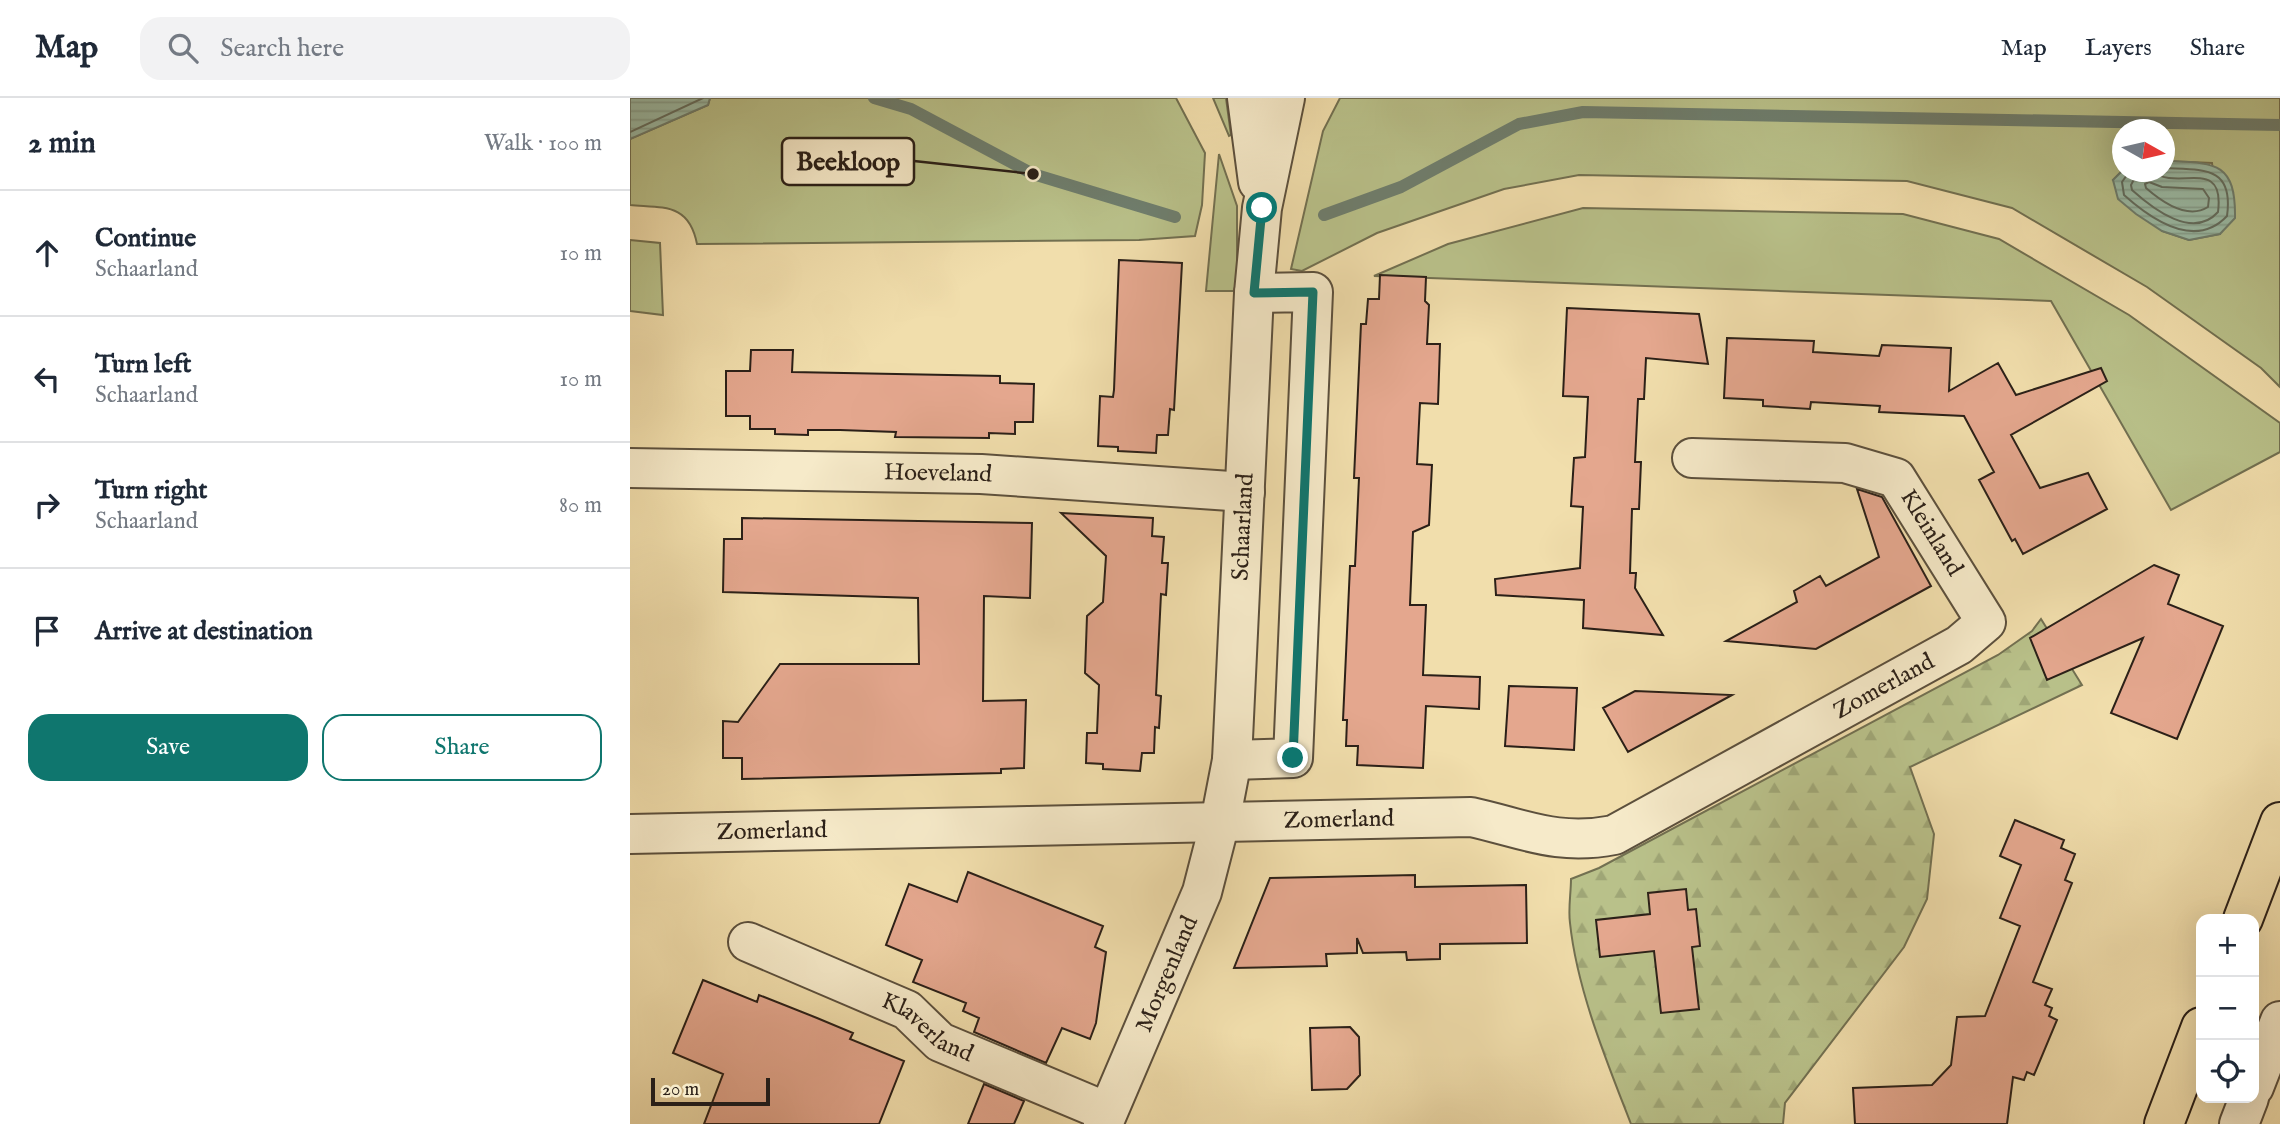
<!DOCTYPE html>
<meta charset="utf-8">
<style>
:root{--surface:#fff;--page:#f2f2f3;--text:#1f2937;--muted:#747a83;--line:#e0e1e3;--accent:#0f766e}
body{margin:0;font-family:"IM FELL English",serif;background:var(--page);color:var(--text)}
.controls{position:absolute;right:21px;bottom:21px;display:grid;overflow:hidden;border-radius:14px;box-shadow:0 7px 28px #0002}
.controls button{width:63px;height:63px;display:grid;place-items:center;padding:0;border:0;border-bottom:2px solid var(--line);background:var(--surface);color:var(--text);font:35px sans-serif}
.compass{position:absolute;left:1482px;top:21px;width:63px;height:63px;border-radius:50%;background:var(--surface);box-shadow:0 7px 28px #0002;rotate:98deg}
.scale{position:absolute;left:21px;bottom:18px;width:119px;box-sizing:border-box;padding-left:7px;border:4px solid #2b2018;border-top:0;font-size:19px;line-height:24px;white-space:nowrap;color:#2b2018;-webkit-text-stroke:5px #f6eac9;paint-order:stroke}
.stop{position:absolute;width:21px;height:21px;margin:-16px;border:5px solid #0f766e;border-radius:50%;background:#fff}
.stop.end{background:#0f766e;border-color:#fff;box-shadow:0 2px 7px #0008}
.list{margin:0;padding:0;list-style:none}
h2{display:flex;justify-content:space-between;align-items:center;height:91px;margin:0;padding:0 28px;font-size:30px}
h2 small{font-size:23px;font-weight:400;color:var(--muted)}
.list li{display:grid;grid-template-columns:46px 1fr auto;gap:21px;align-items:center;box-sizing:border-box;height:126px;padding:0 28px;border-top:2px solid var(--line)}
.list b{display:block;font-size:26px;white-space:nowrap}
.list p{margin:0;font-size:23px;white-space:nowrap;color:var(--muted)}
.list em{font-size:23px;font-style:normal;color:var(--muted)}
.actions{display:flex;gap:14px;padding:21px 28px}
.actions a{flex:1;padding:16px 0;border:2px solid var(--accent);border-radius:21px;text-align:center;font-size:24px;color:var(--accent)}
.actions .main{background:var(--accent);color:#fff}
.icon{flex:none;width:38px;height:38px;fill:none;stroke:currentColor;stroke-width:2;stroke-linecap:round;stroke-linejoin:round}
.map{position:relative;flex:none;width:1650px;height:1026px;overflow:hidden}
header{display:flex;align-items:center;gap:42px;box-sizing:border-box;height:98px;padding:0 35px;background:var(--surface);border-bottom:2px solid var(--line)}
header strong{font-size:33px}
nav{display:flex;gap:38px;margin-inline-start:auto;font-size:24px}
.search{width:490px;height:63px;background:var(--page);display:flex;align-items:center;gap:18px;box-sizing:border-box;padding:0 24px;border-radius:21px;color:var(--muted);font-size:26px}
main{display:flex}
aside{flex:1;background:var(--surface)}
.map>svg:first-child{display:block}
</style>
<header>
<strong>Map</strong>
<div class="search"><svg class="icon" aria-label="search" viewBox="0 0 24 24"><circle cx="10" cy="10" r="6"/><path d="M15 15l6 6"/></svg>Search here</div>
<nav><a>Map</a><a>Layers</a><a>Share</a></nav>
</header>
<main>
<aside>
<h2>2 min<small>Walk · 100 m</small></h2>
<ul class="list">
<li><svg class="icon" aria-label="ahead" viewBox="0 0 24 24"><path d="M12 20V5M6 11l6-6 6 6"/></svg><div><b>Continue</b><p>Schaarland</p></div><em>10 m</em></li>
<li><svg class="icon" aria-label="left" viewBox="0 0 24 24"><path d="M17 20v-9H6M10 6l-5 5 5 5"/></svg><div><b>Turn left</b><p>Schaarland</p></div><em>10 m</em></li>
<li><svg class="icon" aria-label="right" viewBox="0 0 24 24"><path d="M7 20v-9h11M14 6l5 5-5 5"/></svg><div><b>Turn right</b><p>Schaarland</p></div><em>80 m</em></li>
<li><svg class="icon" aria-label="arrive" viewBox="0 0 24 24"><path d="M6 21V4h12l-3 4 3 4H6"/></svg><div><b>Arrive at destination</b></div></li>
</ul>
<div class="actions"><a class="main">Save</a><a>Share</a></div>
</aside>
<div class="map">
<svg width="1650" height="1026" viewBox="0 0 1650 1026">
<defs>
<pattern id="forest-firs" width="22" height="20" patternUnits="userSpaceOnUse" patternTransform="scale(1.75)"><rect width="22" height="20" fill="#b9c18a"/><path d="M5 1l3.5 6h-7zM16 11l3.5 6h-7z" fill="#9fa676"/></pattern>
<pattern id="water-rules" width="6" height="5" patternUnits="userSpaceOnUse" patternTransform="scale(1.75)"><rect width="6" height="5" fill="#9bbca7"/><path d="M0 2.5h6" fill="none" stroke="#86a18f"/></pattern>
</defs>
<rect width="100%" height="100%" fill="#f1deac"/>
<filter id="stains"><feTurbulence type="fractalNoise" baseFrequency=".00286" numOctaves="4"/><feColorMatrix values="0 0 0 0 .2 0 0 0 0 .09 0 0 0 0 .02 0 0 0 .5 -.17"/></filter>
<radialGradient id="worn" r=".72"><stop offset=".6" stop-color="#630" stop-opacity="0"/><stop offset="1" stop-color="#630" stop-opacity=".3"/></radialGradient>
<!-- green -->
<path fill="#b9c18a" stroke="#727051" stroke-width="2" fill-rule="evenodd" d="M80,0H546L575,55L572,107L565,138L509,142L67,146C59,105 34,110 0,107V41L78,7Z
M583,0H596L601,37L599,38Z
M710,0H1650V289L1631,270L1517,189L1382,110L1277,83L949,77L874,91L747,135L672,173L661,171L693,33ZM1492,32H1534L1535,63L1582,65L1590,136L1559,142L1532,133L1483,82L1492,73Z
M589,56L607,108V193H576Z
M953,110L1273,116L1369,141L1499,217L1650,325V354L1541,412L1421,203L744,178L818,146Z
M0,142L30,145L33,217L0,213Z"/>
<!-- forest -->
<path fill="url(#forest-firs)" stroke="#727051" stroke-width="2" d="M1411,521L1452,587L1280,669L1304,736L1297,801L1274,849L1155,1005L1153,1026H1001C977,964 947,892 940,825C938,811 941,795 941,781L969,770L1368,557L1402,533Z"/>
<!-- water -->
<path fill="url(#water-rules)" stroke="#6e7e6e" stroke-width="2" d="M0,0H80L78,7L0,41Z
M1535,63C1583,65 1606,62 1605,120L1590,136L1559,142L1532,133L1506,116L1488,101L1483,82L1492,73L1534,74Z"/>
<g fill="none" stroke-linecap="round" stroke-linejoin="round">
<!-- shore -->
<path stroke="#636e60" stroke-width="2" d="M0,34L73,0
M1499,74L1492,84L1494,97C1522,122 1565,152 1597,118C1604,67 1572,72 1534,70
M1508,74L1501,87L1502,92C1523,111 1563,142 1588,114C1595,58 1548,93 1523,74
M1519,84L1532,89L1573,91L1579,100L1578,109C1557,122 1532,104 1516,90L1515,86Z"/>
<!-- stream -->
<path stroke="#6e7e6e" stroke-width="12" d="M244,0L281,11L403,76L545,119
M694,117L771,89L889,26L953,14L1650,27"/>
</g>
<!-- building -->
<path fill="#e4a78e" stroke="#2b2018" stroke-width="2" d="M489,162L552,165L544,312L540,311L538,337H527L526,355L488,353V349L468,348L470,298L483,299L484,292Z
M750,177L796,179L795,203L799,207L797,246H810L808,306L790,305L787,366L802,367L799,427L783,434L780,507H796L793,577L850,579L849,611L796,608L793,670L727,667L728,648H716L717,622H713L720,468H725L729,380H724L731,226H736L738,201H749Z
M937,210L1069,216L1078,266L1016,260L1014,301H1008L1005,364H1011L1009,411H1002L1000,475H1006L1005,490L1033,537L953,530L954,502L866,497L865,481L950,470L953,409L941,408L944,360L955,359L958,299L933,298Z
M1097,240L1184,243L1183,254L1249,258L1252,247L1321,250L1319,293L1368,265L1386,297L1471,270L1477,283L1381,337L1410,390L1458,375L1477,411L1393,456L1385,441L1382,443L1349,382L1364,374L1334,318L1249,314L1250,308L1181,304L1180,311L1133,308V302L1094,300Z
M121,252H163L162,274L370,278V285L404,286L403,324H385V336L359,335V340L265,339L266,334L210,332H178V337L145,336V331H120V318H96V273H120Z
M1227,391L1252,399L1301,488L1186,551L1096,543L1167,504L1164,493L1190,478L1196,488L1249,459Z
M431,415L523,420L522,438L534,439L532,465H538L536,497L531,496L526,597L531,598L529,630L525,629L524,655H512L510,673L473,671V666L456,665L457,635H467L469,587L455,575L457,518L473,504L476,458Z
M112,420L402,425L400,500L354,498L353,603L396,602L394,670L371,671V675L112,681V660H93V623L108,624L150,566H289L288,500L93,494L94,441H112Z
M1524,467L1549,477L1538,506L1593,528L1547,641L1481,615L1513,540L1417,582L1400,540Z
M879,588L947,590L944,652L875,648Z
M1005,593L1102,597L998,654L973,610Z
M1385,722L1434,742L1431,750L1445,756L1435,782L1442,785L1403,884L1422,891L1415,907L1422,910L1419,918L1427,922L1404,977L1397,974L1394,982L1383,979L1377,1026H1225L1223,990L1302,987L1321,967L1327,919L1355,918L1390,828L1370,820L1391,767L1370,758Z
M338,774L473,828L465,849L476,854L466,925L460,941L432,930L416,965L344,934L349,920L333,913L336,905L283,884L292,862L256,847L279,786L327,804Z
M785,777V789L896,787L897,845L810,846V861L777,862L776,854L733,855L727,840V855L696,856L697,868L604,870L640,780Z
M1056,791L1058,812L1066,811L1070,848L1062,849L1069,911L1031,915L1024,853L970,859L966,822L1020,816L1018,795Z
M73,882L127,904L129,897L187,920L223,935L220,941L274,963L249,1026H74L93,976L43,955Z
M720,929L729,939L730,977L717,991L682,992L680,930Z
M354,986L394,1003L384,1026H338Z"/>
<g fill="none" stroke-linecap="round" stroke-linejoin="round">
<!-- minor casing -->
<g stroke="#5c503d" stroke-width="42">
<g id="minor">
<path d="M617,0L628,84"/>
<path id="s1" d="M0,370L351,376L615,394"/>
<path d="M602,662L663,660L683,194L624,195"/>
<path id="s2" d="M0,736L841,719C895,731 927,748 984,737L1329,547L1356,524L1266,380L1215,365L1062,360"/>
<path id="s3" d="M118,844L277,912L310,944L477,1014"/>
<path d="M1624,989L1650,923"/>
<path id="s4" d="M473,1026L572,794L590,724L602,662L624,195L632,110L655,0"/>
<path d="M1609,1026L1619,1000"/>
</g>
</g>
<!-- major casing -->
<g stroke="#2b2018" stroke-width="42">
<path id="major" d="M1613,821L1650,724
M1534,1026L1571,929"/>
</g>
<!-- minor -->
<use href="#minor" stroke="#f6eac9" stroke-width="38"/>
<!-- major -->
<use href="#major" stroke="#f1deac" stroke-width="38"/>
</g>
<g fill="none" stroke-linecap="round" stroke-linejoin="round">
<!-- route -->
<path stroke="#0f766e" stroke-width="9" d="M632,110L624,195L683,194L663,660"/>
</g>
<g text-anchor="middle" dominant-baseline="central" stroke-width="5" stroke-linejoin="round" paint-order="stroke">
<!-- street labels -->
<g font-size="24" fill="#2b2018" stroke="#f6eac9">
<text stroke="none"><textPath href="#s1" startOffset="308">Hoeveland</textPath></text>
<text stroke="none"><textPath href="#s4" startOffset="621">Schaarland</textPath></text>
<text transform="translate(1301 435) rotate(58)">Kleinland</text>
<text stroke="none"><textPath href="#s2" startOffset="1295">Zomerland</textPath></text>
<text stroke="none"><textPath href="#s2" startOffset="709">Zomerland</textPath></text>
<text stroke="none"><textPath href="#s2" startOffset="142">Zomerland</textPath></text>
<text stroke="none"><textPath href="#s4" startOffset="163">Morgenland</textPath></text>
<text stroke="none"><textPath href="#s3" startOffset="200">Klaverland</textPath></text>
</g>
</g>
<!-- callouts -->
<path fill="none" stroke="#2b2018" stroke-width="2.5" d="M403 76L284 63"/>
<circle fill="#2b2018" stroke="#f6eac9" stroke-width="2.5" cx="403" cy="76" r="7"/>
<rect fill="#f6eac9" stroke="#2b2018" stroke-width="2.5" x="152" y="40" width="132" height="47" rx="7"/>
<g font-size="26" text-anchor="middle" font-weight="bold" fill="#2b2018">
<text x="218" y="72">Beekloop</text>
</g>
<rect width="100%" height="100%" filter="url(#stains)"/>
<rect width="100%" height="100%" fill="url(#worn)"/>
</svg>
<div class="controls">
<button>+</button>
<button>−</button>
<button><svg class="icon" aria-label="locate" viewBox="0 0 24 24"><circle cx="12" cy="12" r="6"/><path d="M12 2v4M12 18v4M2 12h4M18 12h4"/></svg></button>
</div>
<svg class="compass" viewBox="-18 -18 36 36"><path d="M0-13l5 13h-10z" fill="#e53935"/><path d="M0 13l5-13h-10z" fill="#747a83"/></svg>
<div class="scale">20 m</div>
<div class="stop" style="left:632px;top:110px"></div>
<div class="stop end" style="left:663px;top:660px"></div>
</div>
</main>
